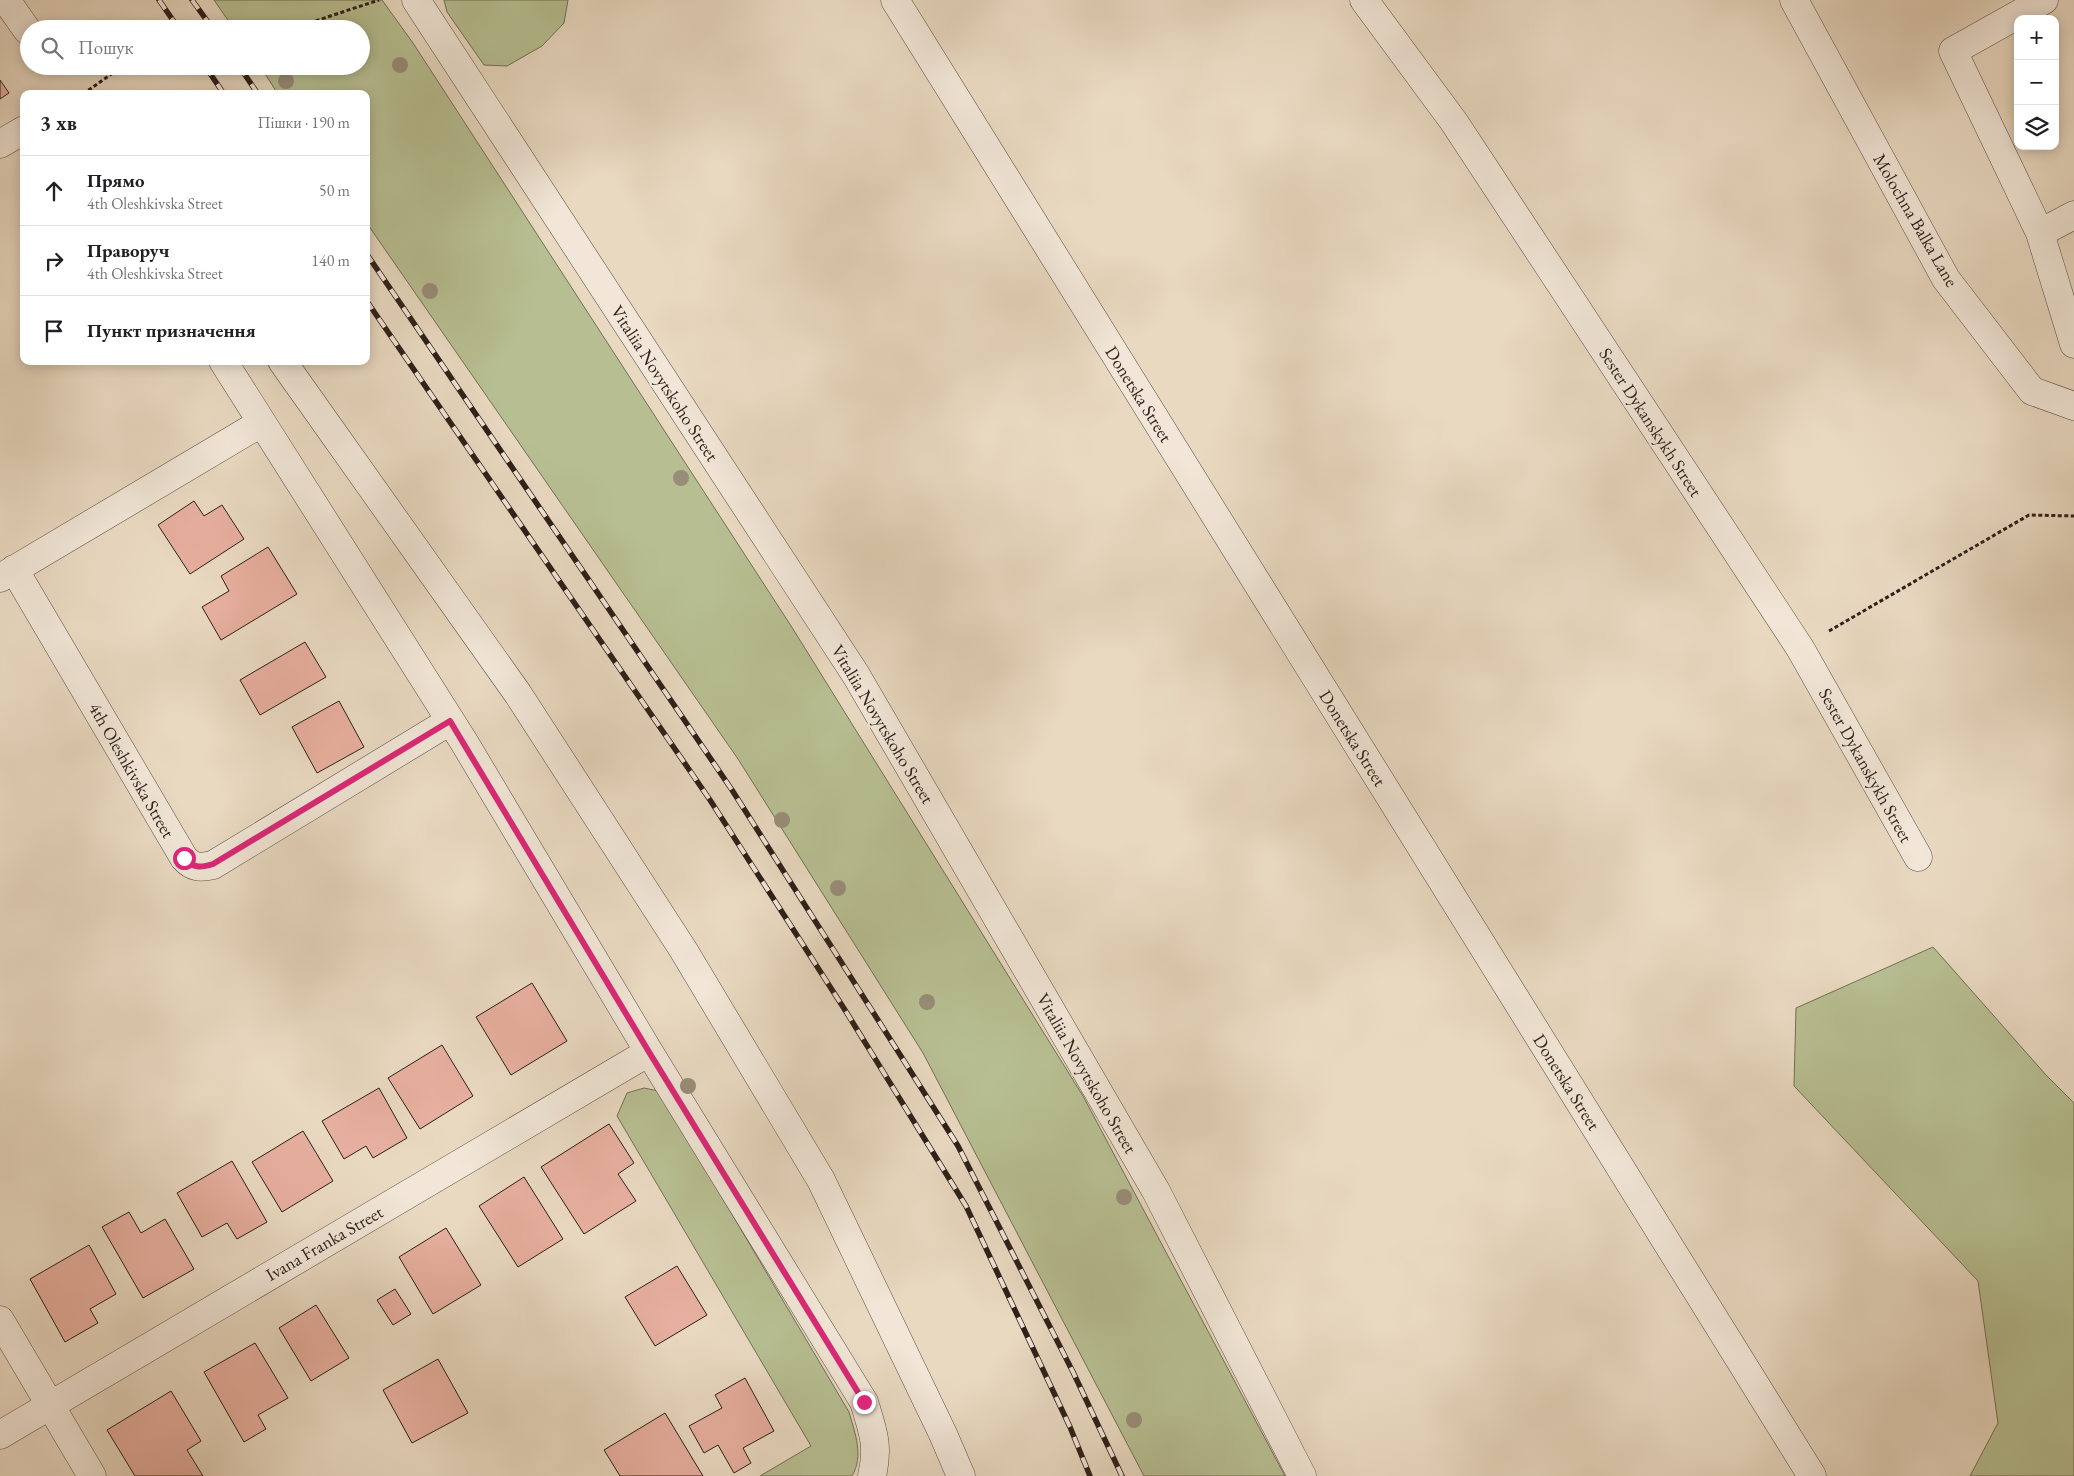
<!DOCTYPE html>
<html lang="uk">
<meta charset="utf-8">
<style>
:root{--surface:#fff;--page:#f6f6f6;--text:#202124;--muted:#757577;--line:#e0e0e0}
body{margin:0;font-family:"EB Garamond",serif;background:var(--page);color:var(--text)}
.controls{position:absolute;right:15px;top:15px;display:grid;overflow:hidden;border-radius:10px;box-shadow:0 2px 12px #0003}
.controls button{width:45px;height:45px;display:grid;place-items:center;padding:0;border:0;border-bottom:1px solid var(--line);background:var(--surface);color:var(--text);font:25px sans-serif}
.stop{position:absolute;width:15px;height:15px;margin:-11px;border:4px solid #db2777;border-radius:50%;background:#fff}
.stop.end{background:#db2777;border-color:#fff;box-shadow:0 1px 5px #0008}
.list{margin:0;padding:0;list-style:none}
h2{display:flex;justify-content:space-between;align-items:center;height:65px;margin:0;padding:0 20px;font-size:21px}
h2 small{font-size:16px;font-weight:400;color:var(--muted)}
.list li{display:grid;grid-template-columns:32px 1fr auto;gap:15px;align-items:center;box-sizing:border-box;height:70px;padding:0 20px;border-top:1px solid var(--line)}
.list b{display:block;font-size:19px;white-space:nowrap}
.list p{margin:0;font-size:16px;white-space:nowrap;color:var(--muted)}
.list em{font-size:16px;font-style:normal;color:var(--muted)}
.icon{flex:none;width:28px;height:28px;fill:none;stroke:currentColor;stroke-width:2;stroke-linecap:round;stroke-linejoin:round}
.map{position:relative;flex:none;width:2074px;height:1476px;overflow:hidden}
.search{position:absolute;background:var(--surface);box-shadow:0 2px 12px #0003;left:20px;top:20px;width:350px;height:55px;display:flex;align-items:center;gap:12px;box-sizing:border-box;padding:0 18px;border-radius:28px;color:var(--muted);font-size:19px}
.panel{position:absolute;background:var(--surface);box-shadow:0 2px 12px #0003;left:20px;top:90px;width:350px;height:275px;border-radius:10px}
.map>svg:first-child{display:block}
</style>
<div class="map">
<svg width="2074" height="1476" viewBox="0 0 2074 1476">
<rect width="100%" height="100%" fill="#e9d9c1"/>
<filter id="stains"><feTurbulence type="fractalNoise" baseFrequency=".004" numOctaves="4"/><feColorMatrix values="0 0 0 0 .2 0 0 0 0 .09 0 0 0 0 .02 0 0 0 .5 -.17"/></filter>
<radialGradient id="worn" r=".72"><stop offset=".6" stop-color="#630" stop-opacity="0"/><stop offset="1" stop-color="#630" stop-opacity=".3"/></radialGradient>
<!-- green -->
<path fill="#b7bf92" stroke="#726f56" d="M214,0H382L413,43L793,629L1083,1096L1285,1476H1144L923,1053L738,759L366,222V94H278L260,66H361V29H234Z
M444,0H568L564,23L542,46L507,66L484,65L447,12Z
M1933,947L2046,1075L2074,1103V1476H1970L1998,1423L1978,1281L1794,1086L1796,1008Z
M644,1088L659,1091L849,1412C855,1433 864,1456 852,1476H760L811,1446L617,1116L627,1093Z"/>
<!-- building -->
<path fill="#e7af9f" stroke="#2d1f19" d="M0,80L9,93L0,99Z
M194,501L204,516L222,505L244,539L190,574L158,525Z
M268,547L297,594L221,640L202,607L229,591L221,576Z
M305,642L326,677L260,715L240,680Z
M339,701L364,747L317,773L292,727Z
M532,983L567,1041L511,1075L476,1017Z
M442,1045L473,1096L420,1129L388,1078Z
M379,1088L407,1138L373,1158L366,1146L344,1159L322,1121Z
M609,1124L634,1163L618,1174L636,1201L584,1234L541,1167Z
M303,1131L333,1181L282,1212L252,1162Z
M232,1161L267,1222L237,1239L227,1223L202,1237L177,1193Z
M524,1177L563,1239L518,1267L479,1206Z
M129,1212L141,1233L165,1219L194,1269L143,1298L102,1227Z
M446,1228L481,1285L433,1314L399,1257Z
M89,1245L116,1294L90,1309L98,1323L65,1342L30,1279Z
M677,1266L707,1315L655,1346L625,1297Z
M395,1289L411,1314L393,1325L377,1300Z
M316,1305L349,1358L311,1381L279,1328Z
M255,1343L288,1398L258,1415L266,1429L244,1442L204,1372Z
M438,1359L468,1413L412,1443L383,1390Z
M745,1378L774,1431L743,1448L751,1463L734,1473L718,1445L704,1453L689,1426L722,1408L715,1395Z
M171,1391L201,1441L187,1450L203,1476H135L107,1430Z
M665,1413L703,1476H620L604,1450Z"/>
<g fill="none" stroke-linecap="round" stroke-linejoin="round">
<!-- minor casing -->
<g stroke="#5c4e43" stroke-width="29">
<path id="minor" d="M6,0L27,30
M416,0L856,675L1156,1191L1302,1476
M895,0L1812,1476
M1364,0L1454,122L1800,648L1918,857
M1794,0L1946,279L2032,391L2074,406
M2044,0L1953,51L2040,233L2074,344
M0,144L24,130
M2040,233L2074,215
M223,361L464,742L649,1052L864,1402C873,1431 879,1446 872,1476
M282,361L518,694L684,951L821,1180L943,1434L961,1476
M14,569L184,858C193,868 200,868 213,865L450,721
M0,578L261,423
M0,1320L92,1476
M0,1435L649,1052"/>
</g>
<!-- path -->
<path stroke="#2d1f19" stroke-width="3" stroke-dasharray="4 2.5" stroke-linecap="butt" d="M214,29L226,25L266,29
M291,29L379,0
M83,94L123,66
M1829,631L2029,515L2074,516"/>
<!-- minor -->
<use href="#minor" stroke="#f1e6d7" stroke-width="28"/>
<!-- rail casing -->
<g stroke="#2d1f19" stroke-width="5.5">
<path id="rail" d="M159,0L179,29
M192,0L213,29
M205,66L224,94
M239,66L258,94
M366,253L732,790L958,1146L1073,1372L1122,1476
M366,300L710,800L845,1010L966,1206L1070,1427L1090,1476"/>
</g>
<!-- rail -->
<use href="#rail" stroke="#f1e6d7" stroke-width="4" stroke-dasharray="11" stroke-linecap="butt"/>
</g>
<!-- trees -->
<g fill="#988d78">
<circle cx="400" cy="65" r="8"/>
<circle cx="286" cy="81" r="8"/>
<circle cx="430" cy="291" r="8"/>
<circle cx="681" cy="478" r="8"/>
<circle cx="782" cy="820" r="8"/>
<circle cx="838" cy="888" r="8"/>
<circle cx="927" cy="1002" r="8"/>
<circle cx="688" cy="1086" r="8"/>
<circle cx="1124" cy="1197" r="8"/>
<circle cx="1134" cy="1420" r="8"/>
</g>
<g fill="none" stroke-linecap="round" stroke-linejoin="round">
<!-- route -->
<path stroke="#db2777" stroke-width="6" d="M184,858C193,868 200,868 213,864L450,721L649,1052L864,1402"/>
</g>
<g text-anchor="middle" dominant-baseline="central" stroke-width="4.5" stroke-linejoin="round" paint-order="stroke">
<!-- street labels -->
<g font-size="18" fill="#2d1f19" stroke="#f1e6d7">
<text transform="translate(1916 220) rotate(60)">Molochna Balka Lane</text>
<text transform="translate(665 383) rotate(57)">Vitaliia Novytskoho Street</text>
<text transform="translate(1139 394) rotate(58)">Donetska Street</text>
<text transform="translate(1651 422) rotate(57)">Sester Dykanskykh Street</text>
<text transform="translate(883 724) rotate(59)">Vitaliia Novytskoho Street</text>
<text transform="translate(1353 738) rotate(58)">Donetska Street</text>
<text transform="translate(1866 765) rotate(61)">Sester Dykanskykh Street</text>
<text transform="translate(132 770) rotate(60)">4th Oleshkivska Street</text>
<text transform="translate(1087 1073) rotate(60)">Vitaliia Novytskoho Street</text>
<text transform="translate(1567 1082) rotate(58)">Donetska Street</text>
<text transform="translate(324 1243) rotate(-30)">Ivana Franka Street</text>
</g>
</g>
<rect width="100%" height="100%" filter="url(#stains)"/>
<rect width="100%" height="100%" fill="url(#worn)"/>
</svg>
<div class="controls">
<button>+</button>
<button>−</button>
<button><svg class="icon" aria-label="layers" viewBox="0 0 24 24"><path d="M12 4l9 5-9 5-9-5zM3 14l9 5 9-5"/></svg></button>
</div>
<div class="stop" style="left:184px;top:858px"></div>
<div class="stop end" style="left:864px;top:1402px"></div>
<div class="search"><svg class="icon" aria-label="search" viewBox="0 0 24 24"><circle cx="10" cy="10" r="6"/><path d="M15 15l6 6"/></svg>Пошук</div>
<section class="panel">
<h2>3 хв<small>Пішки · 190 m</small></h2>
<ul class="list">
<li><svg class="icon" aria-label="ahead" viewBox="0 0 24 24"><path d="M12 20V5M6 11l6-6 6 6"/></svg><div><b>Прямо</b><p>4th Oleshkivska Street</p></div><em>50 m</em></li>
<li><svg class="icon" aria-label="right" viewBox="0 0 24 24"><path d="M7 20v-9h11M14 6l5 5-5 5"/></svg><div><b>Праворуч</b><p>4th Oleshkivska Street</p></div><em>140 m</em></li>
<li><svg class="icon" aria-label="arrive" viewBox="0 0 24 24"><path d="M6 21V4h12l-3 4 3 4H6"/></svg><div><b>Пункт призначення</b></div></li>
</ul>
</section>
</div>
